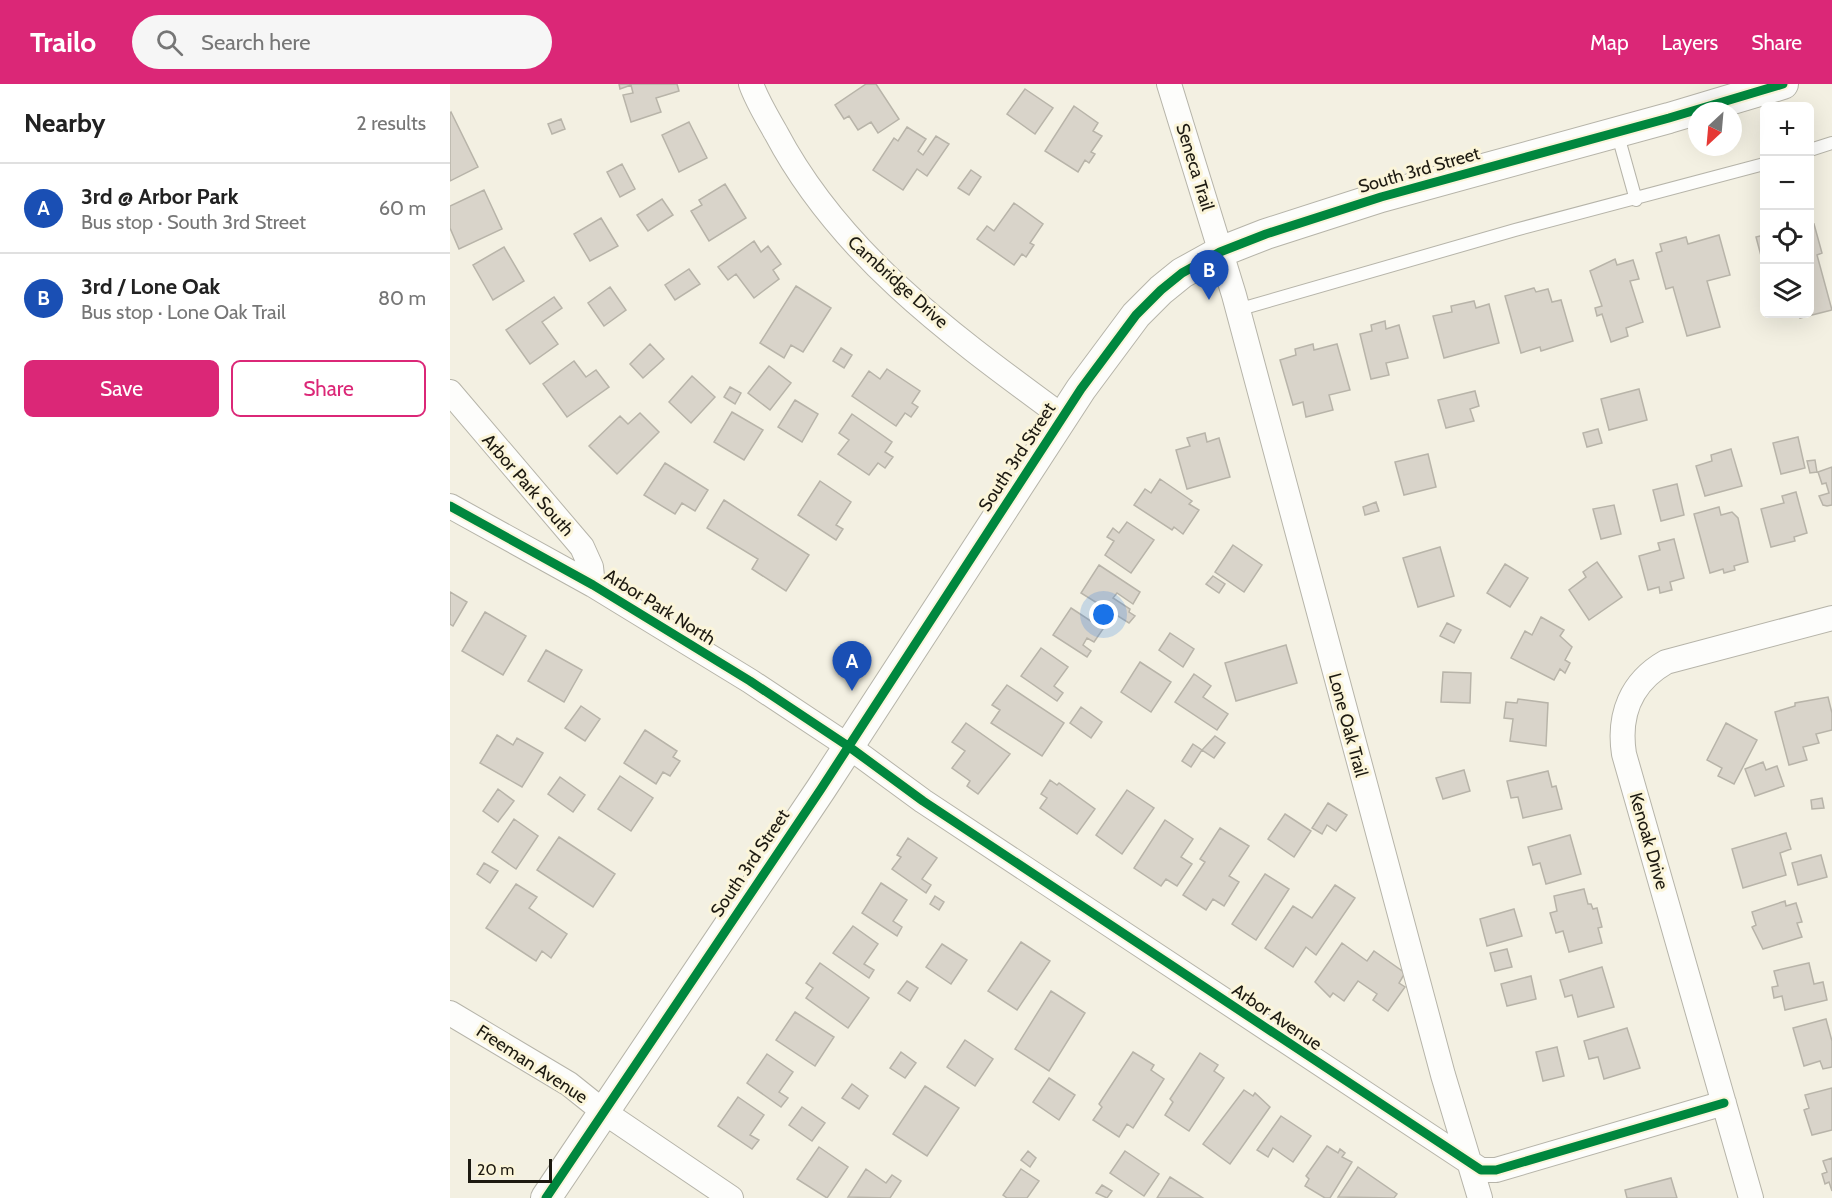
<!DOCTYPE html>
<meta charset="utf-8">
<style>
:root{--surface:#fff;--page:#f6f6f6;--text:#222;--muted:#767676;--line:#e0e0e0;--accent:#db2777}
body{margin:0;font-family:Cabin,sans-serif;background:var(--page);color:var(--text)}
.controls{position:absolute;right:18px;top:18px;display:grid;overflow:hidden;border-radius:9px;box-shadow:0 6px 24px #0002}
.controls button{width:54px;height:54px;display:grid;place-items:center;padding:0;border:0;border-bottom:2px solid var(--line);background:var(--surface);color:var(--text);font:30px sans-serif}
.compass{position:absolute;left:1238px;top:18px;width:54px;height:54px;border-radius:50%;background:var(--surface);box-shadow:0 6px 24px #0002;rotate:206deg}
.scale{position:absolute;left:18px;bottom:15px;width:84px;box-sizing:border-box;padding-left:6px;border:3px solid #1d1a11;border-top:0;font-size:16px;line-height:21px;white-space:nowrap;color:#1d1a11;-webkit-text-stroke:4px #fbf5da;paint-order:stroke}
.you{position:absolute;left:654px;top:531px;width:21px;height:21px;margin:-15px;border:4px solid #fff;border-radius:50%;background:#1a73e8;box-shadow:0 0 0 9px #1a73e833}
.badge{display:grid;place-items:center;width:39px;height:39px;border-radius:50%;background:var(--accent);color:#fff;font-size:20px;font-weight:700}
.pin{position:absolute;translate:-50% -50px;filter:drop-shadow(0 2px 3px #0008)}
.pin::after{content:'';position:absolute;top:32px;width:21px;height:18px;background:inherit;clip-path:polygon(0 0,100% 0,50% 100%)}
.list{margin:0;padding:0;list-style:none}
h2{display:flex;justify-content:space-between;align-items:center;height:78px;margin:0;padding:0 24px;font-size:26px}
h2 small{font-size:20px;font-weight:400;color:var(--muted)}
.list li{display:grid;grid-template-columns:39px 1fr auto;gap:18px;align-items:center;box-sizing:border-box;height:90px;padding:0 24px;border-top:2px solid var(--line)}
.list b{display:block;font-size:22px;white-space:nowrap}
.list p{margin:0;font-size:20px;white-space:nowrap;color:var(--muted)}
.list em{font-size:20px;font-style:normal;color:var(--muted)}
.actions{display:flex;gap:12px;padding:18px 24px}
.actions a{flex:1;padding:14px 0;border:2px solid var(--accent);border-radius:9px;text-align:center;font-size:21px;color:var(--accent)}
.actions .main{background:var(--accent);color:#fff}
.icon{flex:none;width:33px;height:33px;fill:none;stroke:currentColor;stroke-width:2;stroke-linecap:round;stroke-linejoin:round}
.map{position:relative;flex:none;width:1382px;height:1114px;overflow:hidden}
header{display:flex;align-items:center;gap:36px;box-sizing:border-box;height:84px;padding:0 30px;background:var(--accent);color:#fff}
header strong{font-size:28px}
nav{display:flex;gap:33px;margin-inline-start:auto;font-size:21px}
.search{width:420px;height:54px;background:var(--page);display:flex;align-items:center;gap:15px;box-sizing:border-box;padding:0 21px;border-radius:33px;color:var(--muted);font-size:22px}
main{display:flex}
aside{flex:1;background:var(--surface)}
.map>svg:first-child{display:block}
</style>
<header>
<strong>Trailo</strong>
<div class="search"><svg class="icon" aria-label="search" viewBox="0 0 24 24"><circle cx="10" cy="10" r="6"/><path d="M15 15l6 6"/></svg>Search here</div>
<nav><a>Map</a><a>Layers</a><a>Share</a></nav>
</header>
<main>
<aside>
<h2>Nearby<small>2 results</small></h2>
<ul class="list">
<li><span class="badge" style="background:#1a4fb4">A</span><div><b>3rd @ Arbor Park</b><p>Bus stop · South 3rd Street</p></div><em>60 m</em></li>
<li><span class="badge" style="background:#1a4fb4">B</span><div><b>3rd / Lone Oak</b><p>Bus stop · Lone Oak Trail</p></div><em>80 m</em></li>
</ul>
<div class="actions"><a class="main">Save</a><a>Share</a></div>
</aside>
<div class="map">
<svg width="1382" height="1114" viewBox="0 0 1382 1114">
<rect width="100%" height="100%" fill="#f3f0e2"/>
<!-- building -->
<path fill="#d9d4ca" stroke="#b8b4a9" stroke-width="1.5" d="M169,0H227L229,7L206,14L211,28L181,38L173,11L183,9L181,1L170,5Z
M416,0H426L449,35L428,49L421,38L408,46L399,32L394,35L385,21Z
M575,5L603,24L585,50L557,30Z
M624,22L648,39L643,47L652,52L641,68L645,70L639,79L635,76L628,88L595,67Z
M1,28L28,83L0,97V29Z
M111,35L115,45L102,50L98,40Z
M239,38L257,74L229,88L212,51Z
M457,43L476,55L468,67L473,71L486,52L499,60L477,92L467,85L453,106L423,86L444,54L448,57Z
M172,80L185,105L170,113L157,88Z
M521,86L531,93L519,111L508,104Z
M275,100L296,134L259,157L241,127L252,121L249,116Z
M34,106L52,145L9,165L0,144V122Z
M212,115L223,131L198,147L187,131Z
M564,119L593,140L580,159L584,161L576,173L572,170L564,181L527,155L537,142L544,147Z
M151,134L168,162L140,177L124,150Z
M1364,140L1372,169L1367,171L1382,226L1350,234L1349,230H1360V141Z
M1269,151L1280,191L1257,197L1270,243L1237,252L1223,203L1216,205L1206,169L1212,167L1210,160L1236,153L1238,160Z
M1314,151V183L1306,153Z
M304,157L311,168L318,162L331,180L323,186L329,195L304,214L286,190L278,196L268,183Z
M54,163L74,197L43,216L23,181Z
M1165,175L1167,181L1183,176L1189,195L1180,197L1193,238L1176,244L1178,252L1161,258L1152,230L1147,232L1145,224L1152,222L1140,187Z
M239,185L250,200L225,216L215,201Z
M346,202L381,224L353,268L341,261L334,274L310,259Z
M160,203L176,226L154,242L138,219Z
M1084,204L1086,208L1098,205L1102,218L1111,216L1123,257L1091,267L1090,263L1071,269L1055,212Z
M104,213L112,224L92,238L108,260L80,280L56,246Z
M1024,217L1026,224L1039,220L1049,259L994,274L983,232L1002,228L1001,222Z
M935,237L936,245L949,241L958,274L936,279L939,291L921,295L910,250L922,247L921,241Z
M200,260L214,275L193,294L180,280Z
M863,260L864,266L887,260L900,306L879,311L883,326L856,333L853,318L843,321L830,276L846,271L845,265Z
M391,264L402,271L394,284L383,277Z
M124,277L136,293L146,286L159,303L117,333L93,300Z
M319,282L341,299L320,326L298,309Z
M437,285L470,307L462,319L468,323L461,333L455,329L446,342L402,312L419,287L430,295Z
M242,292L265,313L241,339L219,318Z
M280,303L291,309L285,320L274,313Z
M1189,305L1197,336L1159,346L1151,315Z
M1025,307L1029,322L1020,325L1024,337L996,344L988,316Z
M345,316L368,330L352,358L328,343Z
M282,328L313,346L294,376L264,358Z
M190,329L209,348L167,390L139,362L170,332L178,340Z
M402,330L442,358L435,368L443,373L435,384L428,379L419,391L388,370L399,356L389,349Z
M1148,345L1152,359L1137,363L1133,349Z
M755,349L757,358L769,354L780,393L737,405L726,366L740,362L737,354Z
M1348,353L1355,384L1331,390L1323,359Z
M1281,365L1292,402L1255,412L1246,382L1262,377L1261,371Z
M978,370L986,403L954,411L945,378Z
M1365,376L1367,388L1360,389L1357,377Z
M215,379L258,406L245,427L232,419L225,430L194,411Z
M1382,383V421L1377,422L1373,421L1369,412L1379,409L1376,399L1372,400L1368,388Z
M710,395L742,417L739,420L749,426L733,450L724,443L722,446L684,421L695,405L701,409Z
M370,397L401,418L386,441L393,445L386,456L348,431Z
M1227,400L1234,431L1211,437L1203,406Z
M1346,408L1357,449L1344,453L1345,457L1321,463L1311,425L1334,419L1332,412Z
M274,416L359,471L336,507L302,485L308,475L257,444Z
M926,418L929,427L915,431L913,423Z
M1164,421L1171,450L1151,455L1143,425Z
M1269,423L1271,431L1282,428L1288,434L1298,478L1284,482L1285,486L1274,489L1273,485L1260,489L1244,430Z
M677,438L704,456L681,489L655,471L664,457L657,453L663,444L669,449Z
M1224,455L1234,494L1220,498L1222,506L1210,509L1209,503L1198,506L1189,472L1210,466L1208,459Z
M783,461L812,481L794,508L765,488Z
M990,463L1004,512L968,523L953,474Z
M1147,478L1172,513L1139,536L1119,506L1136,493L1133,488Z
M1055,480L1078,494L1060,523L1037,509Z
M649,481L690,508L683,520L667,509L663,514L680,525L679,528L685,532L679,539L631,509Z
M763,492L775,500L769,509L756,500Z
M0,508L17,518L3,542L0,540Z
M621,524L653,545L644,558L637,554L633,561L641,567L637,573L603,551Z
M35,528L76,552L53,591L12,567Z
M1091,533L1114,546L1110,552L1122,563L1115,576L1120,579L1115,589L1110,585L1104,596L1061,574L1075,547L1082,551Z
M997,539L1011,546L1004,559L990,552Z
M720,549L744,565L733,583L709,566Z
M836,561L847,599L786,617L775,579Z
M591,564L618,583L604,602L613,609L607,617L571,592Z
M96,566L132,586L114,618L78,597Z
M690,578L721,598L701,628L671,608Z
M993,588L1021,589L1020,619L991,618Z
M744,590L761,602L753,613L778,630L767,646L725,618Z
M557,601L614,639L592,672L541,639L550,626L542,621Z
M1378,613L1382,629V646L1366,650L1369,659L1353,663L1357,676L1339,681L1325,628L1345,622V619Z
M1068,615L1098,619L1096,662L1060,657L1063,635L1054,634L1056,618L1067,619Z
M131,622L150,635L135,657L115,644Z
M631,623L652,638L641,654L620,639Z
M516,639L560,670L528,710L517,702L520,697L502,684L515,667L502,658Z
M1276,639L1307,656L1284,700L1268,692L1272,684L1257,676Z
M195,646L227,667L223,673L230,677L220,692L213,688L206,700L174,679Z
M47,651L63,661L67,654L93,669L72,703L30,679Z
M765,652L775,659L764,674L752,666Z
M743,660L752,666L741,683L732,677Z
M1313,678L1316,686L1327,682L1334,702L1305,712L1295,685Z
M1014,686L1020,707L993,715L986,694Z
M1098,687L1102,703L1106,702L1112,725L1073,734L1068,713L1061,714L1057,697Z
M170,692L203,714L181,747L148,725Z
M110,693L135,711L123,728L98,710Z
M600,696L607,701L609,699L645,725L627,750L590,724L597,714L591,710Z
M48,705L64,717L48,738L33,727Z
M677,706L704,724L672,770L646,751Z
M1372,714L1374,724L1362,725L1361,716Z
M878,719L897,731L886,747L877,741L872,750L862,744Z
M835,730L861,747L844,773L818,755Z
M64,735L88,752L66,785L42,768Z
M715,736L743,755L731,773L742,780L727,802L716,795L711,802L684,784Z
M770,744L799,762L779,792L789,798L774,822L763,815L756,826L733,811L755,778L750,775Z
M1336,749L1341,765L1330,769L1336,791L1293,804L1282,765Z
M1120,751L1131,790L1096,800L1090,779L1083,781L1078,763Z
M109,753L165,790L143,823L87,786Z
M458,754L487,774L472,795L481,801L476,809L442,785L451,773L447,771Z
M1371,771L1377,793L1348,801L1342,779Z
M34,779L48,787L40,799L27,790Z
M815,790L839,805L806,856L782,840Z
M431,799L457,816L443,837L452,843L447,852L412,829Z
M66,800L87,813L79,824L117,850L101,874L92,867L86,877L36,844Z
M885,801L905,814L866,871L856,863L843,883L815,864L843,822L862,834Z
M1134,805L1138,820H1141L1143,825L1147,824L1152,843L1148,844L1152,859L1119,868L1113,847L1106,849L1100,829L1107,827L1104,812Z
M485,812L494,818L489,826L480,820Z
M1335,817L1336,822L1346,819L1352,838L1347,839L1352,853L1313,865L1302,843L1306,841L1302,828Z
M1064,825L1072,852L1037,862L1030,835Z
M403,842L428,860L414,880L424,886L419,894L383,869Z
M571,858L600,877L567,926L538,907Z
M892,859L917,877L924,867L955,889L949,899L955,903L938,927L923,916L927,910L908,897L894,917L883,909L880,913L865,898Z
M492,860L517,876L501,900L476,883Z
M1057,865L1062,883L1045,887L1040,869Z
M370,879L419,914L398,944L356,914L363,904L356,899Z
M1359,879L1364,900L1373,898L1377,916L1335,926L1332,912L1324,914L1322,903L1328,902L1324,887Z
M1152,883L1164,923L1128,933L1122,911L1115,913L1110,896Z
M1081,892L1086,915L1057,922L1051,900Z
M457,897L468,904L460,917L448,909Z
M601,907L635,929L599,987L565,965Z
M345,928L384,953L365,982L326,956Z
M1376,935L1382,957V983L1373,985L1370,977L1354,982L1343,944Z
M1177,944L1190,984L1154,995L1148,973L1139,975L1134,957Z
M515,956L543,975L525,1002L497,983Z
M1107,963L1114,992L1093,997L1086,968Z
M451,968L466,979L455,994L440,984Z
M683,968L704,981L701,986L714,995L683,1044L677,1040L669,1053L643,1036L652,1023L649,1020Z
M750,969L768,981L764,987L774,994L739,1047L715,1031L723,1018L720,1015Z
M317,970L343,988L329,1008L338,1014L331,1023L297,999Z
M599,994L625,1011L609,1036L583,1018Z
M402,1000L418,1012L409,1025L392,1014Z
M475,1002L509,1024L477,1072L443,1050Z
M1382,1004V1046L1362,1051L1354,1026L1359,1024L1355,1011Z
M794,1006L803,1012L805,1009L820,1023L780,1080L753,1060Z
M288,1013L314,1031L300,1051L309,1056L302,1065L268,1042Z
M352,1023L375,1039L362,1057L339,1041Z
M831,1032L861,1052L843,1078L823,1064L818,1073L807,1066Z
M877,1062L888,1069L890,1065L895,1069L892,1073L902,1078L880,1114H875L855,1102L859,1095L856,1092Z
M369,1063L398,1083L377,1114L347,1095Z
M578,1067L586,1074L580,1083L571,1076Z
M675,1067L709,1090L694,1112L660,1089Z
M1382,1074V1107L1379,1098L1375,1100L1372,1090L1377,1088L1373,1077Z
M908,1083L947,1110L944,1114L888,1113Z
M416,1085L436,1099L442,1091L451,1097L440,1114L398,1113Z
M571,1085L589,1097L577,1114H557L553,1111Z
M720,1093L753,1114H707Z
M1221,1094L1227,1114H1177L1175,1106Z
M652,1101L662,1107L657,1114L646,1109Z"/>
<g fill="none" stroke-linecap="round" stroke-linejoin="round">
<!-- service casing -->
<g stroke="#b6b4a9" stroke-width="14">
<path id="service" d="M1167,48L1186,116
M1360,66L1382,59
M787,226L1065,146L1314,80"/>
</g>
<!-- minor casing -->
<g stroke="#b6b4a9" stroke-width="26">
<path id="minor" d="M301,0C307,17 317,33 326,49C391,172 503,252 613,333
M719,0L784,211L993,991L1030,1114
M0,308L132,463L141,483L143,501
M0,422L143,501L300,597L398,662L473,717L1031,1086H1046L1274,1019
M0,929L119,1000L154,1028L281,1114
M1301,1114L1174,670C1168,631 1181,598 1216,578L1382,534"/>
</g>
<!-- tertiary casing -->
<g stroke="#b6b4a9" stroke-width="32">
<path id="tertiary" d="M96,1114L371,705L631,305L686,231L711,206L732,189L770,168L816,150L931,113L1219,34L1333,0"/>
</g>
<!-- service -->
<use href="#service" stroke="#fdfdfb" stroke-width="12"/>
<!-- minor -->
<use href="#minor" stroke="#fdfdfb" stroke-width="24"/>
<!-- tertiary -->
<use href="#tertiary" stroke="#fdfdfb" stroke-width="30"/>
<!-- cycleway casing -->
<g stroke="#fbf5da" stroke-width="13">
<path id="cycleway" d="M0,422L143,501L300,597L398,662L473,717L1031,1086H1046L1274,1019
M96,1114L371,705L631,305L686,231L711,206L732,189L770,168L816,150L931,113L1219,34L1333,0"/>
</g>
<!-- cycleway -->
<use href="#cycleway" stroke="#00873e" stroke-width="9"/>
</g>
<g text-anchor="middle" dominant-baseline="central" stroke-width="6" stroke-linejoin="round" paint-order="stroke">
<!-- street labels -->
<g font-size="18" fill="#1d1a11" stroke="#fbf5da">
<text transform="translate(745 83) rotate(73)">Seneca Trail</text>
<text transform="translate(969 86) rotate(-16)">South 3rd Street</text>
<text transform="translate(448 198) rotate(42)">Cambridge Drive</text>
<text transform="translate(567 373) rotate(-57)">South 3rd Street</text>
<text transform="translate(78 401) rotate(49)">Arbor Park South</text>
<text transform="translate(210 523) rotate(32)">Arbor Park North</text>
<text transform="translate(898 641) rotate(75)">Lone Oak Trail</text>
<text transform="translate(1199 757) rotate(74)">Kenoak Drive</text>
<text transform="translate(300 779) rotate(-56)">South 3rd Street</text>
<text transform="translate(827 933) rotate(34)">Arbor Avenue</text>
<text transform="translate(82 980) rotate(33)">Freeman Avenue</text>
</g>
</g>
</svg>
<div class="controls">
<button>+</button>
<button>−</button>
<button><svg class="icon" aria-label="locate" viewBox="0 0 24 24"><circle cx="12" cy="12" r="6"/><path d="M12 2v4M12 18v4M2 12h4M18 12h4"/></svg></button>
<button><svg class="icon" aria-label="layers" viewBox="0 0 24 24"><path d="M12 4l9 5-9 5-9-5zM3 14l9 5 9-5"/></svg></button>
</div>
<svg class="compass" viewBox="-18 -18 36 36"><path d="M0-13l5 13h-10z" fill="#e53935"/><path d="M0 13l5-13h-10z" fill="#767676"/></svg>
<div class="scale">20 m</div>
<div class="you"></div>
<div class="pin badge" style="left:402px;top:607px;background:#1a4fb4">A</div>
<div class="pin badge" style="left:759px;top:216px;background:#1a4fb4">B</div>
</div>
</main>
